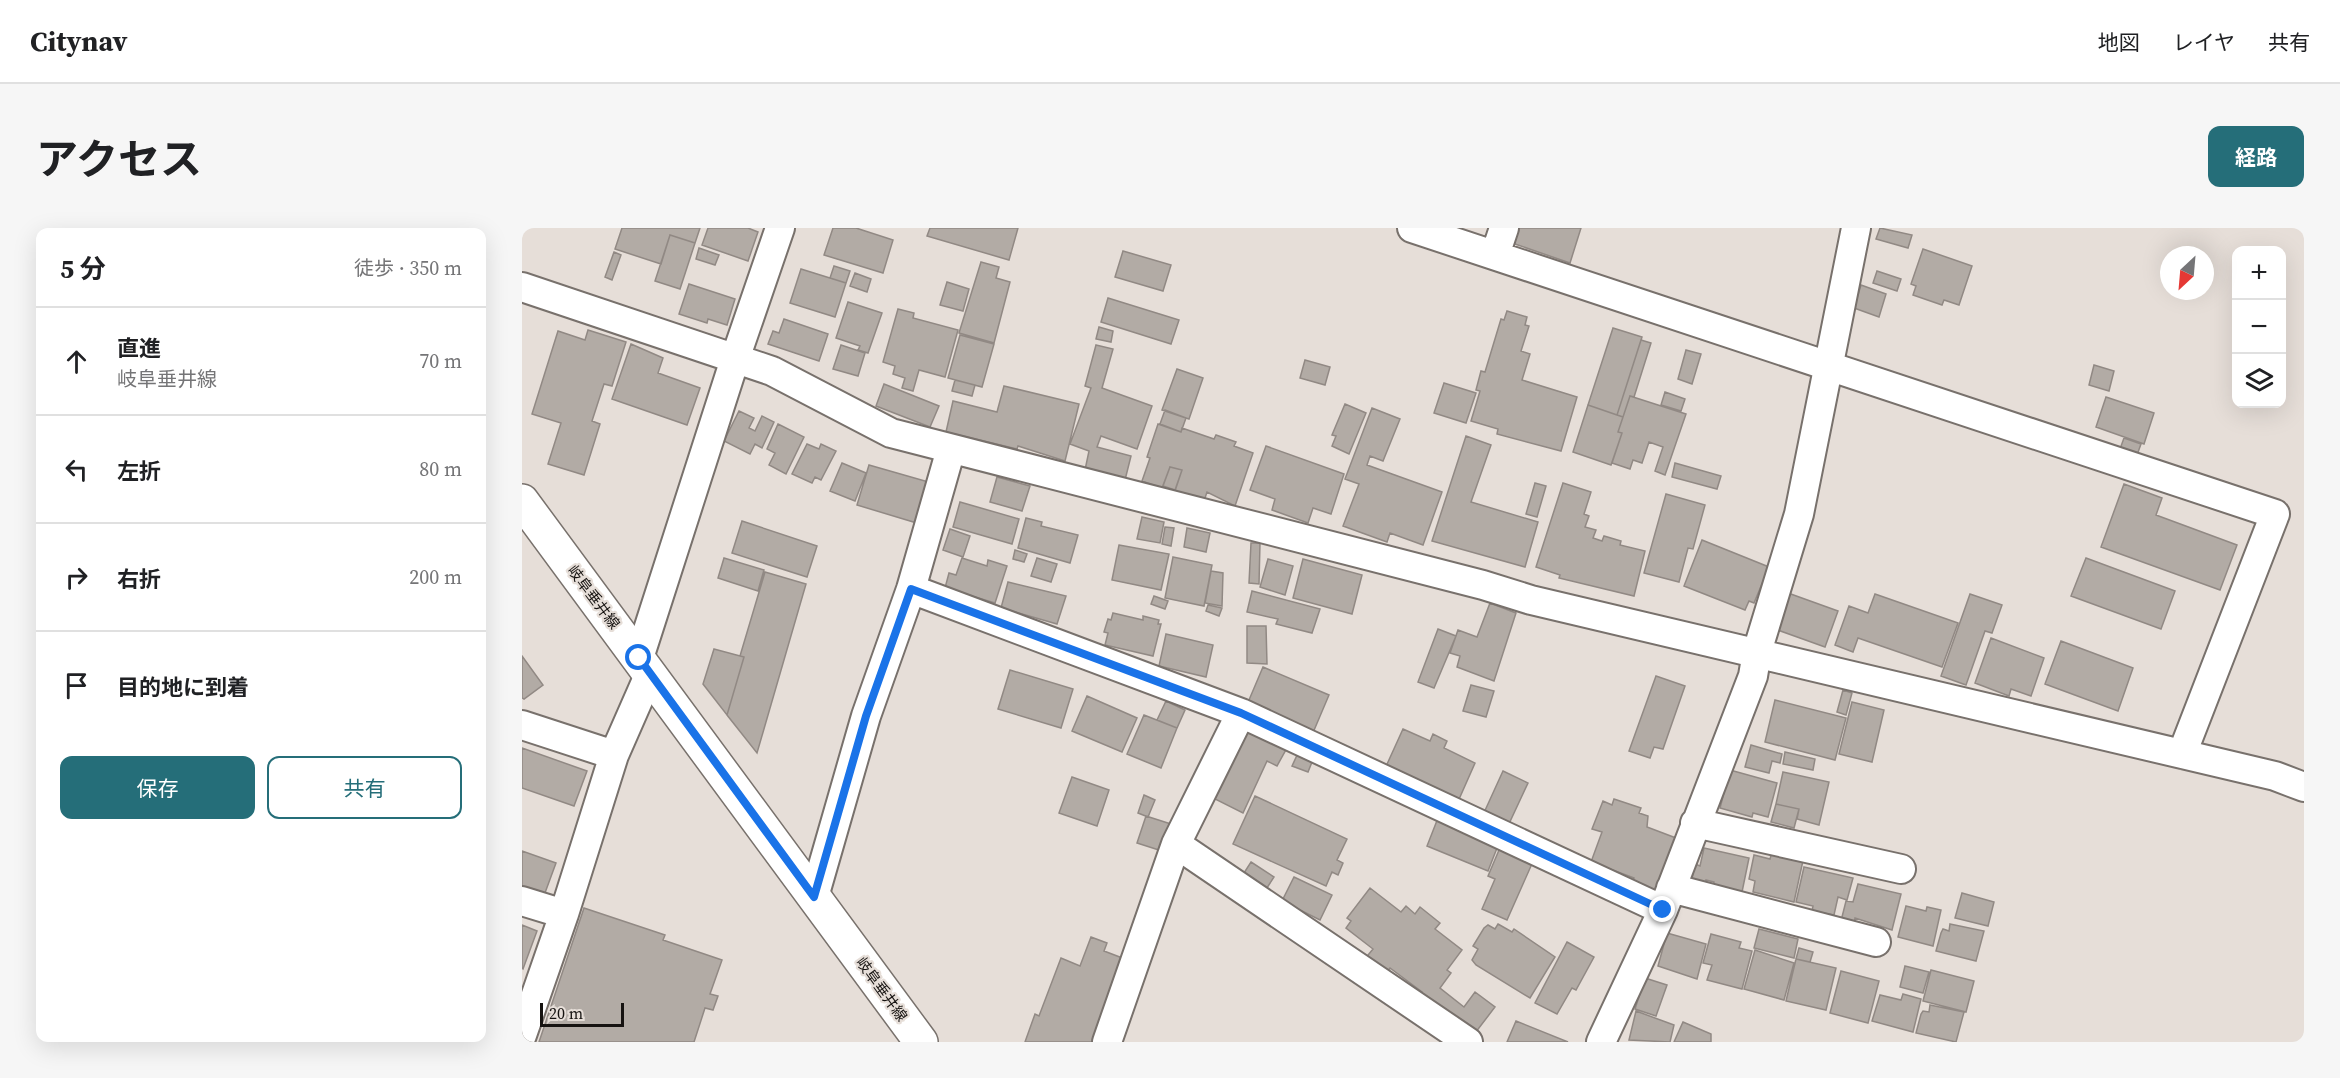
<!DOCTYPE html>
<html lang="ja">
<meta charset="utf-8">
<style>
:root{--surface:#fff;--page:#f6f6f6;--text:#202124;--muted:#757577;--line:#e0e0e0;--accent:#256e79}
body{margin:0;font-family:"Source Serif 4","Noto Sans JP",serif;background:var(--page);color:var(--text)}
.controls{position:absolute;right:18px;top:18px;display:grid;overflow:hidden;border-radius:12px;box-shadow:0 6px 24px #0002}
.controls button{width:54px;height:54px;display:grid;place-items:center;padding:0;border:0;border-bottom:2px solid var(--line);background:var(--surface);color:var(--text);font:30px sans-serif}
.compass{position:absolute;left:1638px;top:18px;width:54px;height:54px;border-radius:50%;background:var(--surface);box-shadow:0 6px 24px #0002;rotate:206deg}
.scale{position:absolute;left:18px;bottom:15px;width:84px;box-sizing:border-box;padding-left:6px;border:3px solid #161311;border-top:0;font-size:16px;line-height:21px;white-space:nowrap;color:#161311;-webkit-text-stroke:4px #e6ded8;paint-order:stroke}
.stop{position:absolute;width:18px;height:18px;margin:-14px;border:4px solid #1a73e8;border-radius:50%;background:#fff}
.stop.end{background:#1a73e8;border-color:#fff;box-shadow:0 2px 6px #0008}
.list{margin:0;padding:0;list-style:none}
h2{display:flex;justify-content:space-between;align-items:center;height:78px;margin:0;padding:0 24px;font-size:26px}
h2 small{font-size:20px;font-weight:400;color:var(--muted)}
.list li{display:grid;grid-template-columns:39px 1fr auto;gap:18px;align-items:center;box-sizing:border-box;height:108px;padding:0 24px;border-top:2px solid var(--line)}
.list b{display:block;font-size:22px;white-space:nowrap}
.list p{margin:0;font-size:20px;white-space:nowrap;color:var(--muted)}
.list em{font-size:20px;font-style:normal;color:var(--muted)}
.actions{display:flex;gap:12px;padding:18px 24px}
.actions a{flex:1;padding:14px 0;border:2px solid var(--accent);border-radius:12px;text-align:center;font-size:21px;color:var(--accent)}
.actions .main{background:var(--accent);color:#fff}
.icon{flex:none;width:33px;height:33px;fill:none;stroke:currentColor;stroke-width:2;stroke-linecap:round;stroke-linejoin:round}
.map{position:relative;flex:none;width:1782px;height:814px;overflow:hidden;border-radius:12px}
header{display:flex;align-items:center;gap:36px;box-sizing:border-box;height:84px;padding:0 30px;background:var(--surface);border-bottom:2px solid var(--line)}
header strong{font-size:28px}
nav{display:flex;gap:33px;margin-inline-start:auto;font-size:21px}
.intro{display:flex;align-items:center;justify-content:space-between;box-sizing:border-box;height:144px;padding:0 36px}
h1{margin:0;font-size:42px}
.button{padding:15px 27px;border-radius:12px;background:var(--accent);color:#fff;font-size:21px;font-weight:700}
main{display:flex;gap:36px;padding:0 36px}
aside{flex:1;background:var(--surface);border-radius:12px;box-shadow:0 6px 24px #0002}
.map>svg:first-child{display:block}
</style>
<header>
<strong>Citynav</strong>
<nav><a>地図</a><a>レイヤ</a><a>共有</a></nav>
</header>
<div class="intro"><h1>アクセス</h1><a class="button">経路</a></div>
<main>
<aside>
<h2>5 分<small>徒歩 · 350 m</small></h2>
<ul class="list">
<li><svg class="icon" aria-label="ahead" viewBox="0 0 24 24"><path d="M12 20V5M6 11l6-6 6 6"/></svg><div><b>直進</b><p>岐阜垂井線</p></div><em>70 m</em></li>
<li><svg class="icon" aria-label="left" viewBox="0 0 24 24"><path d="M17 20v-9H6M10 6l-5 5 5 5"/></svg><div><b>左折</b></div><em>80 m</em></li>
<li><svg class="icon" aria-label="right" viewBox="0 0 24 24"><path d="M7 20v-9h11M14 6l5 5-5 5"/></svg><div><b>右折</b></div><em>200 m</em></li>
<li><svg class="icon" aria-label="arrive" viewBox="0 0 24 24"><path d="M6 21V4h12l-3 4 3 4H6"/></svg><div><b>目的地に到着</b></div></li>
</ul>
<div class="actions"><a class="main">保存</a><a>共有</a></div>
</aside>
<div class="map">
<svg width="1782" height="814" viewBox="0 0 1782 814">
<rect width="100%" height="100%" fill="#e6ded8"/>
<!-- building -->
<path fill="#b2aba5" stroke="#918984" stroke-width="1.5" d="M100,0H178L173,15L148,7L139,36L93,21Z
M186,0H226L236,4L226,33L180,17Z
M311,0H334L371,12L361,45L302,27Z
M408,0H496L487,32L405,8Z
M996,0H1059L1048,35L990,15Z
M1358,0L1390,7L1386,20L1354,11Z
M148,7L173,15L158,61L133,53Z
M177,20L197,27L193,37L174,31Z
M1401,21L1450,38L1437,77L1422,72L1420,77L1391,67L1394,58L1389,56Z
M601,23L649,37L641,63L593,49Z
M92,24L99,27L90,52L83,49Z
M459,34L477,39L474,50L488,54L472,115L437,105Z
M312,38L328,43L324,55L308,50Z
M279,41L324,55L313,89L268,75Z
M1355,43L1379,51L1375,63L1351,55Z
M333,45L349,51L345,64L328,58Z
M425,54L447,61L441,83L418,77Z
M167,56L213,71L205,97L186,91L185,95L157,86Z
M1339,57L1364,66L1357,89L1332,80Z
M586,70L657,92L649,116L579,94Z
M326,74L360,85L346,125L336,122L338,118L314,110Z
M376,81L392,85L391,90L436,102L423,149L397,142L391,163L380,160L383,150L371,146L373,138L361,134Z
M985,83L1005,89L1003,97L1007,98L999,123L1008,126L1000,152L1055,169L1039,223L975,206L976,201L949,193L958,163L954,162L959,143L963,144L979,91L982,92Z
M262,91L306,106L297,133L246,116L251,103L257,105Z
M577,99L591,103L589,114L574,111Z
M1091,100L1120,109L1095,187L1066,177Z
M66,102L104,114L90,158L82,156L70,193L78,196L62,247L26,236L39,195L10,186L36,103L63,112Z
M438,107L472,116L460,159L426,150Z
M1119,112L1129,115L1112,169L1108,168L1101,189L1095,187Z
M109,116L141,130L136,145L178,160L165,197L90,171Z
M319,117L343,125L336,148L311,141Z
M574,117L591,121L580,160L630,178L615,221L579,208L575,219L609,228L603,252L563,242L567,223L548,216L569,160L563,158Z
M1164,122L1179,126L1170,156L1156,151Z
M783,132L808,139L803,157L778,150Z
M1572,137L1592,143L1587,163L1567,157Z
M655,141L681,150L667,191L640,182Z
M433,152L453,157L450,168L430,163Z
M922,155L954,165L944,195L912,185Z
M362,156L417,178L408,199L354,178Z
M482,158L557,176L543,233L496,218L495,221L424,204L431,173L475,184Z
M1143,164L1163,171L1159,183L1139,177Z
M1108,168L1164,186L1143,247L1133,243L1141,219L1127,214L1120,235L1111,232L1108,241L1090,235L1100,205L1096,204Z
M1584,169L1632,185L1622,216L1574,199Z
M823,176L844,185L827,226L810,218L814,208L810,207Z
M1066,177L1101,189L1096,204L1100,205L1089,237L1051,224Z
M850,180L878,191L861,233L848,228L845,237L920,264L901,317L868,305L865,314L821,298L837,256L823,251Z
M643,182L664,190L659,204L638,196Z
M217,183L232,190L227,200L233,203L240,188L252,194L240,220L233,216L228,226L202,213Z
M256,196L282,209L264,246L247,237L253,225L245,221Z
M636,196L659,204L660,200L692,211L694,207L714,214L712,218L731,225L713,278L685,264L682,273L653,263L660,242L648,239L640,260L620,253L628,230L625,229Z
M944,208L969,217L949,274L1016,294L1003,339L910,313Z
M1602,210L1619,216L1615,227L1598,221Z
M285,216L297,221L299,216L314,223L299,252L293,249L290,255L270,246Z
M744,218L822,246L809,286L791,280L786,295L750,282L753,271L728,262Z
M320,235L344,245L333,273L308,263Z
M1153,235L1199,248L1195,261L1150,249Z
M347,237L410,255L398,296L335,277Z
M648,239L660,242L653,262L641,258Z
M475,249L508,258L500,283L468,274Z
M1013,255L1024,258L1015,289L1004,286Z
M1041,255L1069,264L1062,286L1067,288L1063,299L1074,302L1071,310L1080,313L1082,308L1099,313L1098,317L1123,323L1112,368L1037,350L1038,347L1014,339Z
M1602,256L1640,270L1634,287L1715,317L1698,362L1579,319Z
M1144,266L1183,277L1171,321L1166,320L1157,354L1122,345Z
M438,274L497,291L490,316L431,299Z
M620,289L642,294L638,315L615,311Z
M504,290L520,294L519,298L556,307L548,335L496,320Z
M220,293L295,318L285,349L210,325Z
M643,299L652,300L649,318L640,316Z
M665,300L688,305L684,324L662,319Z
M428,301L448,308L441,329L421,322Z
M1180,312L1247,339L1232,375L1227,373L1223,382L1162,358Z
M729,315H738L737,356L727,355Z
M597,317L647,326L639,362L590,352Z
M493,322L505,326L502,334L491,331Z
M651,329L690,337L682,378L643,370Z
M202,330L242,342L236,363L196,350Z
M440,330L465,338L466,332L485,338L473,375L423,360L427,345L434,347Z
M515,330L535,336L529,354L509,348Z
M1564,330L1653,363L1639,401L1549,368Z
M746,331L771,338L763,367L738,359Z
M781,331L840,347L830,386L771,370Z
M689,343L701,345L700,378L683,375Z
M243,344L284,356L235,525L205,487L222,429L218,428Z
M486,354L544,368L535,396L479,380Z
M730,363L798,381L790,405L754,396L756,391L725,384Z
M1266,365L1316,383L1303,419L1253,401Z
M1353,366L1436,395L1420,439L1336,410L1331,424L1313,417L1327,378L1346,385Z
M1448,366L1480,377L1470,405L1463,403L1444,457L1419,448Z
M632,368L646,373L643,381L629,376Z
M968,375L994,385L972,453L935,439L938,428L928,425L936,402L955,409Z
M686,377L700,380L697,388L684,383Z
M591,385L621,392V388L637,392L636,396H639L631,428L583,417L586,405L582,404L586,391L589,392Z
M725,398H744L745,436L725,435Z
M916,401L934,408L912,460L896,454Z
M644,406L691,417L684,449L637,438Z
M1469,410L1522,430L1509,468L1489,461L1487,468L1453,455Z
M1539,413L1611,440L1596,483L1523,456Z
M192,421L222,429L205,487L181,456Z
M0,428L21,457L2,471L0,470Z
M741,439L807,467L790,507L724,479Z
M488,442L551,461L539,500L476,481Z
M1134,448L1163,458L1141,521L1132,519L1128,530L1107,523Z
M949,457L972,463L964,489L941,483Z
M1321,462L1330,465L1324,487L1315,484Z
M565,468L615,490L600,524L550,503Z
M1253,472L1324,490L1313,532L1243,514Z
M644,473L663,482L655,500L635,492Z
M1330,474L1362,482L1350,534L1317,526Z
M622,487L655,500L639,540L605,526Z
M727,499L766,518L755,538L745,533L721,585L693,571Z
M881,501L908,513L911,506L925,513L922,520L953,535L934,578L861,545Z
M1229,517L1260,526L1258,535L1250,533L1247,545L1223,539Z
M0,520L65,543L52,578L0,560Z
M777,523L792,529L786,544L770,538Z
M1263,524L1293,531L1291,542L1261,536Z
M1208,542L1255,555L1246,589L1231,585L1230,589L1198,580Z
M981,543L1006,555L985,600L960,589Z
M1261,544L1307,554L1297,597L1275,591L1277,581L1254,576Z
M550,549L587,562L575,598L537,585Z
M622,567L633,572L626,589L616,585Z
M733,568L825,611L815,632L821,635L816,647L810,644L804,658L711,616Z
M1092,571L1119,580L1117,585L1126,588L1125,599L1154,610L1133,665L1110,656L1112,650L1069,634L1080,604L1070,601L1081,573L1090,577Z
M1254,576L1277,581L1272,600L1249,594Z
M624,588L649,596L640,623L615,615Z
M916,590L977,615L966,643L905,618Z
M980,615L1013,629L985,692L960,681L973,651L966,648Z
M1182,620L1227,630L1220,664L1191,658L1192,654L1184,652L1183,658L1169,655L1173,636L1178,638Z
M1251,620L1282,628L1272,674L1231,664L1233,653L1227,651L1232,627L1248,631Z
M0,623L34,635L20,673L0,665Z
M729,634L752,649L743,663L720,648Z
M1282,639L1331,650L1325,672L1316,669L1312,687L1290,683L1291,678L1274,674Z
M772,649L810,667L798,692L760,673Z
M1336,656L1379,666L1370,702L1333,690L1332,696L1319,693L1324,673L1331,674Z
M848,660L879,684L884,678L893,686L898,679L918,695L913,701L940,722L925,742L929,745L918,760L942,779L953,764L973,779L947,813L894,773L900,764L868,740L862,748L841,733L851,721L824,700L829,693L825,690Z
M1440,665L1472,674L1466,698L1433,690Z
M1384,678L1404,683L1405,679L1419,682L1411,718L1376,709Z
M62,680L143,707L141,712L200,732L188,766L196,768L191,782L183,780L172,814H17Z
M976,696L990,704L992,701L1033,729L1008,770L954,737L950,732L956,721L951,718L962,700L966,697L973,701Z
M1428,696L1462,703L1454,733L1414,723L1419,705L1421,701L1427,703Z
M0,697L15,703L1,741L0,740Z
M1237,701L1276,711L1272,730L1232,720Z
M1145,705L1184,716L1175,751L1136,738Z
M1189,706L1219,714L1217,720L1230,723L1220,761L1185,752L1190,737L1181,735Z
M569,709L585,715L582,723L603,731L572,814H503L513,786L517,788L539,730L558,738Z
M1045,714L1072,729L1054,762L1050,760L1035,786L1013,775Z
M1277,720L1291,724L1288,734L1274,731Z
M1233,722L1272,735L1262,772L1222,761Z
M1274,731L1314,740L1304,782L1264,773Z
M1383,738L1407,744L1401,765L1378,759Z
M1409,742L1452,753L1444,784L1401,773Z
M1319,743L1357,753L1346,795L1308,785Z
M1123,750L1145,757L1134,788L1113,781Z
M1381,766L1399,771L1391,804L1350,793L1358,767L1379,772Z
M1408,777L1442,784L1434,814L1394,805L1399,786L1401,783L1407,784Z
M1114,783L1152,797L1148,814L1107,812Z
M994,793L1046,814H985Z
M1161,794L1189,806V814H1152Z"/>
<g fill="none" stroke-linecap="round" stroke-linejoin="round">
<!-- minor casing -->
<g stroke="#78716c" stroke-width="32">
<path id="minor" d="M890,0L1753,286L1660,526
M973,27L982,0
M0,59L250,143L369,205L961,357L1009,372L1753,548L1782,559
M389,361L719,485L1141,682
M117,430L213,131L258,0
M0,497L92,527
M1173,595L1379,641
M654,616L946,814
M1149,660L1354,714
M292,669L344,488L389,361L429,221
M0,673L42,686
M0,807L42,686L92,527L128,445
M585,814L654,616L719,485
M1079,814L1141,682L1231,448L1235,424L1277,286L1334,0"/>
</g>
<!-- primary casing -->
<g stroke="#78716c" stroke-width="36">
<path id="primary" d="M0,273L399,814"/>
</g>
<!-- minor -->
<use href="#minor" stroke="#fff" stroke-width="28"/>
<!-- primary -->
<use href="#primary" stroke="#fff" stroke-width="33"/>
</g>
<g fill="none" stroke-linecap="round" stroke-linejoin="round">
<!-- route -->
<path stroke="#1a73e8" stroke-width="8" d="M117,430L292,669L344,488L389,361L719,485L1141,682"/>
</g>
<g text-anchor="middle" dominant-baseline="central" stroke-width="4.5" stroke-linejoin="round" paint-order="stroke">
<!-- street labels -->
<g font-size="15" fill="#161311" stroke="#e6ded8">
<text transform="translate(72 369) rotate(53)">岐阜垂井線</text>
<text transform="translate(360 761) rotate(54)">岐阜垂井線</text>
</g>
</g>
</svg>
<div class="controls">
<button>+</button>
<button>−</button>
<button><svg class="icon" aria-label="layers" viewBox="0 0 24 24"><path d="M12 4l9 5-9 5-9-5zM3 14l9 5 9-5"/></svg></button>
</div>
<svg class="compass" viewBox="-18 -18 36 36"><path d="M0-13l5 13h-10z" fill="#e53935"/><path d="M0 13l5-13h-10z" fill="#757577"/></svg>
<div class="scale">20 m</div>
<div class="stop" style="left:117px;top:430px"></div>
<div class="stop end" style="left:1141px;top:682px"></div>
</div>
</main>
